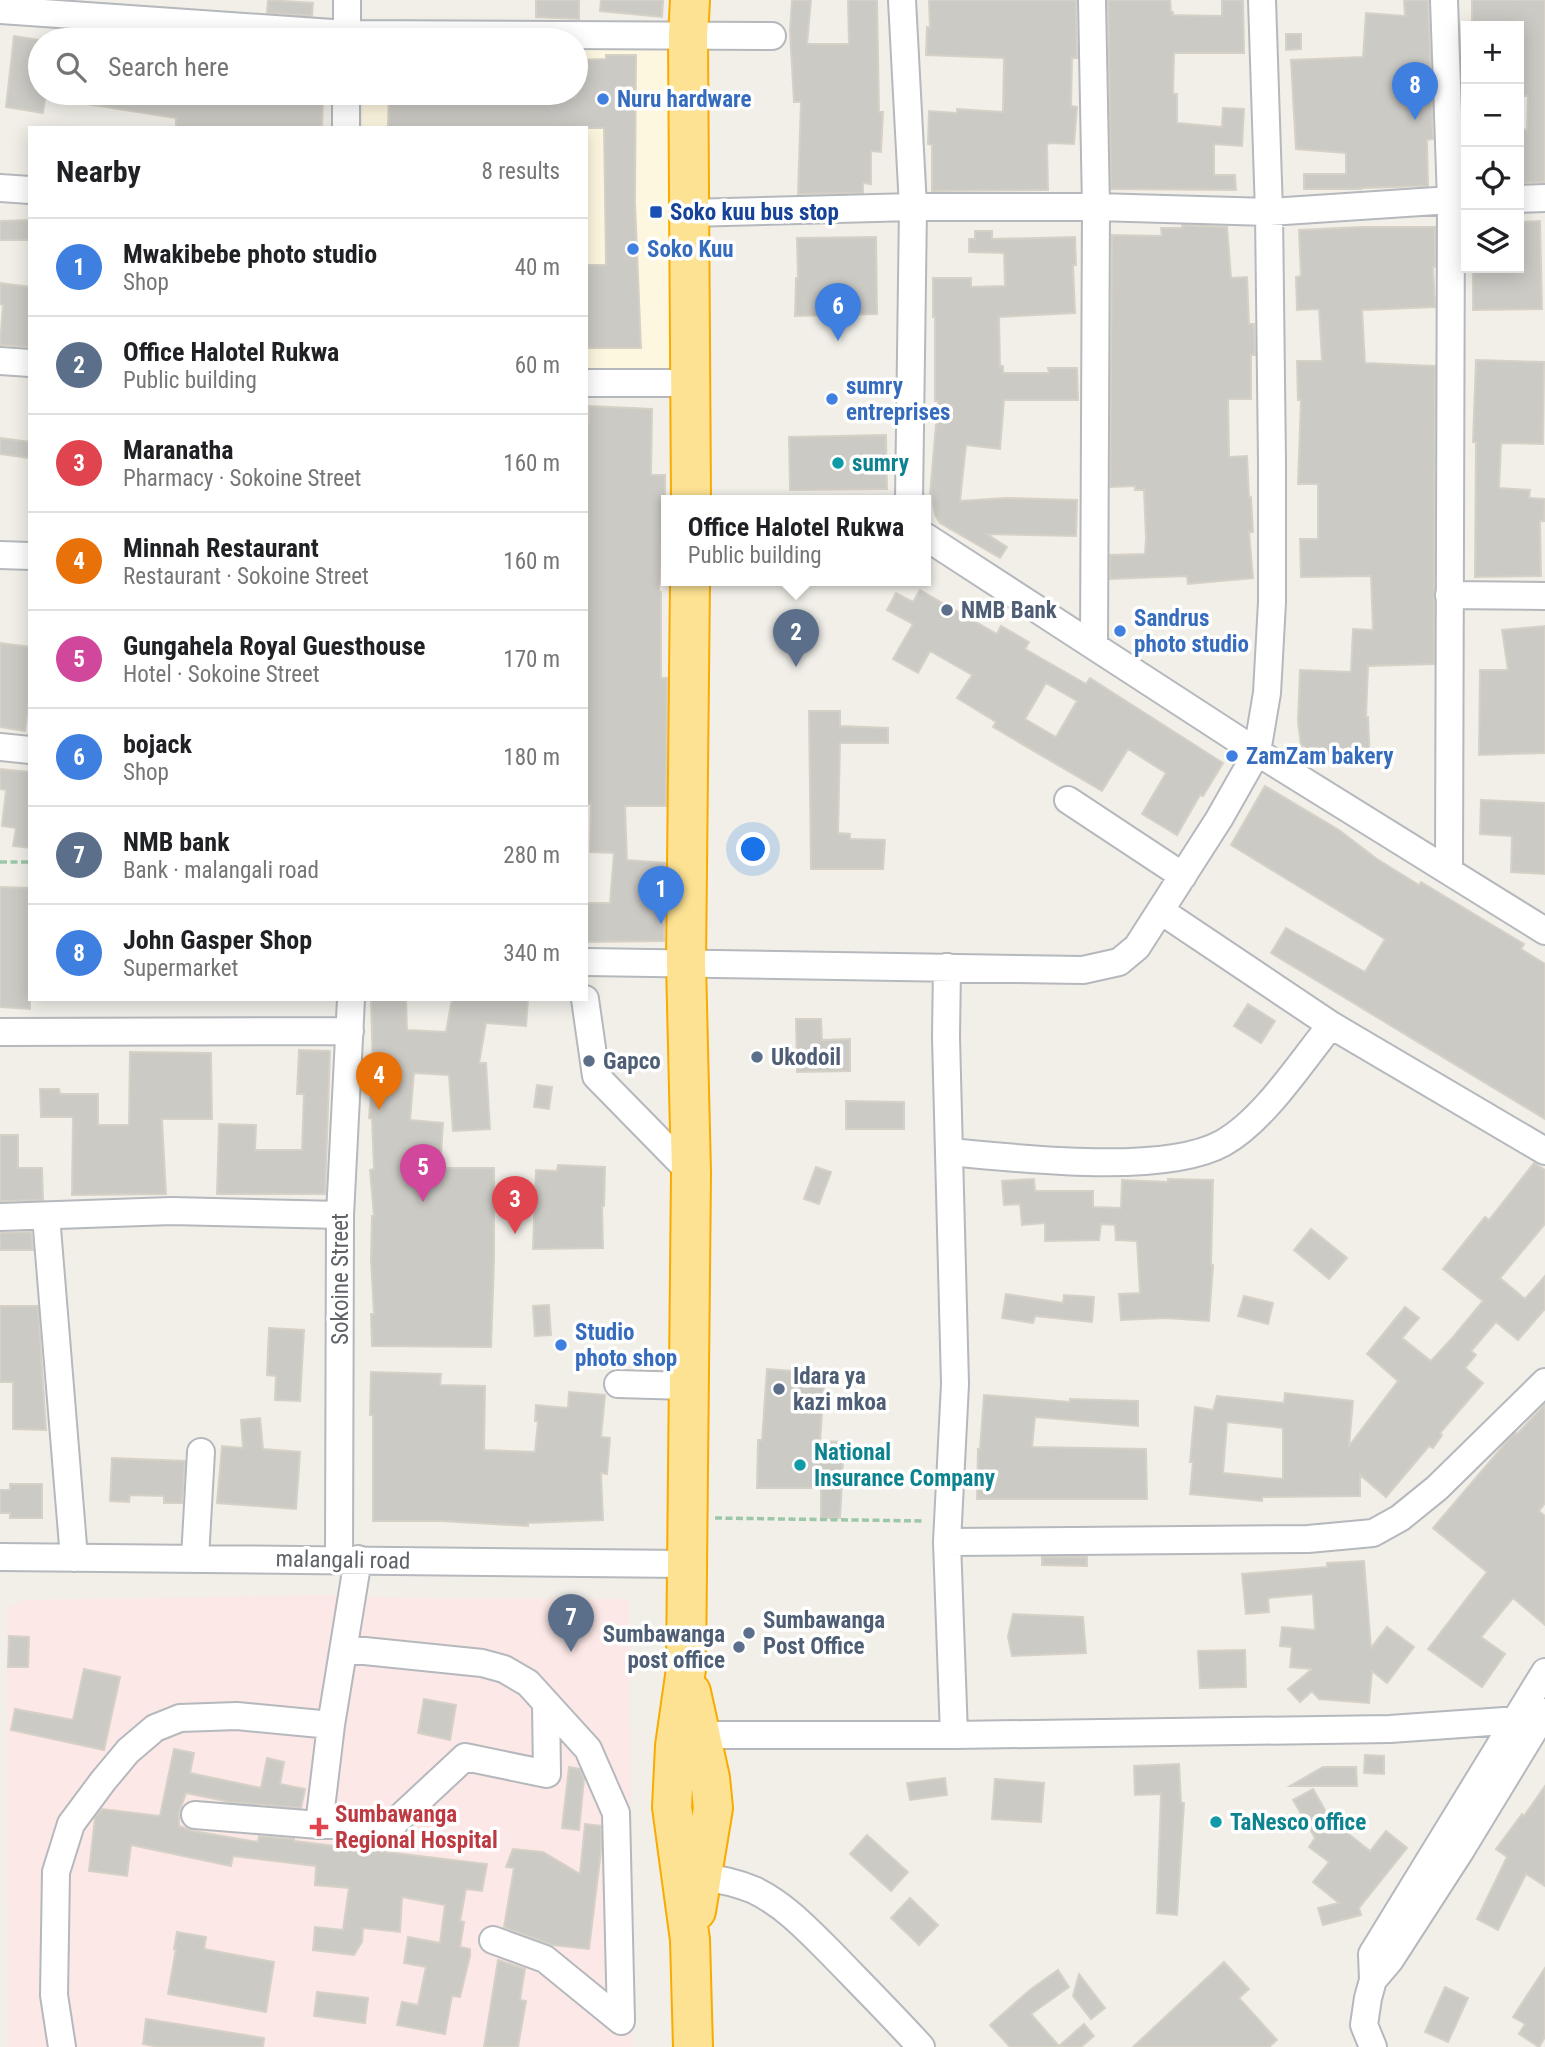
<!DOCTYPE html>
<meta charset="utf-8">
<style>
:root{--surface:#fff;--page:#f6f6f6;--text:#202124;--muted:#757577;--line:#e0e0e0;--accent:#ea4335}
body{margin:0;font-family:"Roboto Condensed",sans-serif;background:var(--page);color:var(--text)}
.controls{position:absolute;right:21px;top:21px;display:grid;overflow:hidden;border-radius:0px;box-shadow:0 4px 18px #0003}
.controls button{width:63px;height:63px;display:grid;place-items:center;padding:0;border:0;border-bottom:2px solid var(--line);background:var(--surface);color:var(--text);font:35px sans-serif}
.you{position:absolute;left:754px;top:850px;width:24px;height:24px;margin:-18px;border:5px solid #fff;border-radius:50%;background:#1a73e8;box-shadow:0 0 0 10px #1a73e833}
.badge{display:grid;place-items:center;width:46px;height:46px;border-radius:50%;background:var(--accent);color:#fff;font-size:23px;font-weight:700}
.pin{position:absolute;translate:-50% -58px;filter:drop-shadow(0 2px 4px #0008)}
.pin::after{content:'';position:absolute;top:37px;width:24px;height:21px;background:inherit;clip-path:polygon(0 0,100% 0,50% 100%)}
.popup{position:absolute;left:661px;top:495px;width:270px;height:91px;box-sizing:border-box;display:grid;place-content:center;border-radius:0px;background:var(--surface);filter:drop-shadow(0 2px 5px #0005);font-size:23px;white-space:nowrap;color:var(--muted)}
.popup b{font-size:26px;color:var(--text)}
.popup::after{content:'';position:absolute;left:50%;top:100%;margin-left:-14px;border:14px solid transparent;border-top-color:var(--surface)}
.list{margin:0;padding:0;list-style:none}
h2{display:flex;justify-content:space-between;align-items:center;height:91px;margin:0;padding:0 28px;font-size:30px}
h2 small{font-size:23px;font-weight:400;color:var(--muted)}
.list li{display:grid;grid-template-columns:46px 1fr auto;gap:21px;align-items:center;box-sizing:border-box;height:98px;padding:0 28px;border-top:2px solid var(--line)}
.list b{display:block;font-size:26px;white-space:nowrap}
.list p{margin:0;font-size:23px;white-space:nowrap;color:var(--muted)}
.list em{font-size:23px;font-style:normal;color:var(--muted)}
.icon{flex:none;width:38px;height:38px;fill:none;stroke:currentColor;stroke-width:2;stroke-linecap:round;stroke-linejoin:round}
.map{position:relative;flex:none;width:1545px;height:2047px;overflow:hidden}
.search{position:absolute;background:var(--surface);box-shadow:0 4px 18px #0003;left:28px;top:28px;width:560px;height:77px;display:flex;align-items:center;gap:18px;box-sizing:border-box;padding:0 24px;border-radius:38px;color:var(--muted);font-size:26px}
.panel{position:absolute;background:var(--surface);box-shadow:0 4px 18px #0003;left:28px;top:126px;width:560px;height:875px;border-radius:0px}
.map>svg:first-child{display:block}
</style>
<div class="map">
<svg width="1545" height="2047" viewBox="0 0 1545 2047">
<rect width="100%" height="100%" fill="#f1efe8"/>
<!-- commercial -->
<path fill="#fef7e0" d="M576,48H680V371H586V128H362L363,93H576Z"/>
<!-- medical -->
<path fill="#fce8e6" d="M335,1595L406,1598L629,1599L633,2047H8L7,1607L25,1600Z"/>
<!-- building -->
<path fill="#cccac5" stroke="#d6d1c6" stroke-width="2" fill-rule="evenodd" d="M268,0L313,3L312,16L267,13Z
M536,0H579V19L536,17Z
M601,0H663L662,17L600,11Z
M792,0H811L807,44H849L848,0H877L879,112H883L881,152L871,151V184L863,183V193L798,194L801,102H794L790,31Z
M929,0H1076L1077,58H1072L1071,106L1077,107L1074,144L1049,143L1047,145L1048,190L932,191V145L928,144L929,111L957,113V109L1003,112L1004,58L926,55L927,27L930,28Z
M1108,0H1170L1171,12H1173V15L1222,16V0H1243L1244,53H1174L1173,94H1177V123L1222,127L1223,108L1244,109L1242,146L1214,144V175H1235L1236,190L1111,189Z
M1404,0H1428L1433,139L1427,140L1428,186L1361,188V189H1304V174H1346V153L1296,149L1291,60L1363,57L1366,13L1405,16Z
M1472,0H1545V182L1519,183V129L1527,130L1528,96H1519V26H1472Z
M1286,34H1301V49L1286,50Z
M14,36L40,40V93H46L43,113L6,107Z
M606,55H636L635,202L641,348H586V265H606L604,128H388L389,93H508L510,96L576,97V60L606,59Z
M73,93H313V99H323L322,128H176V118L73,102Z
M30,220V240H0V221Z
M1540,221L1542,309L1473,310V269L1519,268V222Z
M1182,225L1227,227L1231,278L1247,277L1249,324H1254L1255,355H1251V399H1228L1229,457L1247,456L1249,497H1251L1253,532H1249L1253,578L1188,584L1187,576L1110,579V555L1145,554L1146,538L1144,490H1135V486L1110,487L1112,235L1162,236L1161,228H1182Z
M1361,227H1435V267H1433L1435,307L1362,310L1365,363L1435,366L1434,664L1368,666L1366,717H1368L1370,762H1342L1330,761L1301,745L1298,722L1300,670L1351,672L1353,629L1373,630L1371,576L1301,577L1300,539H1318V484H1298L1301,400H1298L1297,361H1322L1319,309L1297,310L1296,277L1301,276L1299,230Z
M975,231H992V239L1075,237L1076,265H1073L1075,313L999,317L1000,366H1003V373H1049L1048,368H1077L1078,400H1004L1000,449L966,445L960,501L1006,498L1077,500L1076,536L987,534L1007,547L1000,558L940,523L935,515L932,495H930L938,401H935V317H933V278H971V287L1005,286L1004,253L969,252V239H975Z
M876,237L877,314L795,316L796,278H798L797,238Z
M0,283L30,287V347L0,345L3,305L0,304Z
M1476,360L1544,362L1543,444L1501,443L1499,488L1530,490L1529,498L1545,499L1544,521H1540L1541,576L1475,577L1476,442H1473Z
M589,406L652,409L651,475H665V496H662L659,592H661V678H667L666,806H625L627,860L665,863L664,941L586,942V903H610L614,853L590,852L591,804H586V422H589Z
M886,435L887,489L790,490L789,437Z
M0,438L30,442V458L0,454Z
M920,590L997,634L1001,626L1029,642L1025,649L1086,684L1090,678L1223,763L1203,796L1200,795L1177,835L1142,814L1166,773L1128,749L1102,791L993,727L996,722L957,698L972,675L930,651L918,673L893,659L913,624L887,610L896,593L913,602ZM1046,683L1077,701L1056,737L1025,719Z
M1545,626V753L1479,755L1480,670H1508L1502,630Z
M0,643L30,647V693L25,731L0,727Z
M809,711H840V726L888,728V743H840L838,833L850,834V839L885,840L883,869H811Z
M0,769L30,772V848L13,846L16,828L2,826L6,790L0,789Z
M1265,786L1339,830L1377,859L1419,885L1421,882L1524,944L1521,949L1545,964V1119L1271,953L1286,928L1365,972L1385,939L1231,845Z
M1481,800L1545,803V874L1511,872L1512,836L1480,834Z
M0,887L30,888V1009L0,1007Z
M371,999H406L407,1030L446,1032L452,999H528L526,1026L486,1023L479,1063H486L490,1129L453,1131L449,1075L414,1073L410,1120L443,1123L440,1168H494V1260L491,1347L372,1346L371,1314H374L371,1260L372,1216H374L370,1170L374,1169L372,1119L369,1118L373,1071Z
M1248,1004L1275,1021L1261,1043L1234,1026Z
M796,1019H821L822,1040L850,1039V1071L797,1072Z
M299,1050L330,1051L325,1194H217L219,1124L256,1125L255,1150H302L304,1094H297Z
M130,1052L211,1053L212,1119H162L166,1194L72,1195L73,1117H41L40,1089H59L60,1094H98V1125H129Z
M537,1085L552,1087L549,1109L534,1107Z
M846,1101L904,1102V1129H846Z
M0,1135H18V1168H42L43,1200L0,1201Z
M1534,1163L1545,1170V1224L1500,1278L1525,1299L1545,1276V1309L1518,1340L1496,1322L1471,1351L1476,1355L1465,1368L1483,1383L1440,1433L1442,1435L1433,1448L1429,1446L1386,1497L1360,1475V1496L1262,1497V1501L1190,1494L1193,1462H1190L1195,1407L1213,1410L1217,1396L1284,1403L1285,1393L1353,1401L1349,1446L1398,1381L1367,1354L1405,1307L1419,1318L1402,1338L1431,1361L1454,1336L1483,1301L1443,1269L1485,1217L1489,1220ZM1227,1422L1283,1428V1479L1223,1473Z
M558,1165L605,1167L604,1206H602L603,1248L533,1249L536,1170L557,1171Z
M816,1167L831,1172L819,1204L804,1199Z
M1034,1179L1035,1191H1093V1207L1121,1208L1122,1180L1168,1182V1179L1213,1180L1211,1265H1213L1209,1321L1166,1318L1121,1320L1119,1294L1140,1293L1137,1241L1116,1240L1115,1225L1101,1224L1099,1240L1045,1241V1223L1022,1225L1020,1204L1004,1205L1002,1181Z
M1311,1229L1347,1258L1329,1279L1294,1250Z
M31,1232L33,1250H0V1233Z
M1006,1294L1063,1303L1064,1295L1094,1297L1092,1322L1035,1316L1033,1323L1002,1318Z
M1244,1296L1273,1303L1268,1324L1238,1316Z
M549,1305L551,1335L535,1336L533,1306Z
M0,1306H38L46,1430L13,1429V1382H0Z
M269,1328L304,1330L300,1401L275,1400L276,1376L267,1375Z
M767,1369L792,1371L791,1382L824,1385L820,1441L844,1442L840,1518H821V1488H757L758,1440H762Z
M371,1372L441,1374L440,1385L485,1386L484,1450L535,1452L538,1421H535L536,1405L568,1408L569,1392L605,1395L601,1437L610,1438L607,1474L601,1473L603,1520L528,1523V1526L441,1521H373V1415H370Z
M984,1395L1070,1402V1399L1138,1401V1426L1035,1417L1032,1447L1146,1449L1147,1499H977L978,1449H980Z
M1545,1404V1503L1539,1511L1545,1516V1625L1513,1598L1481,1637L1505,1654L1482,1687L1428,1649L1487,1572L1433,1528L1509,1439L1515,1433L1517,1434Z
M260,1418L263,1449L300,1452L296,1509L217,1503L222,1446L243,1448L241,1420Z
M112,1458L185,1461L182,1503H164V1496L130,1495L129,1502L110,1501Z
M10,1484H42V1518H10V1513H0V1490H10Z
M1042,1557H1087V1566L1042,1565Z
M1364,1561L1371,1648L1387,1627L1414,1647L1387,1683L1372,1671L1369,1703L1319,1699L1312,1691L1300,1702L1288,1689L1312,1669L1290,1667L1292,1647L1280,1646L1282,1627L1315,1630L1313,1594L1268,1598L1269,1612L1246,1614L1242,1574L1327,1567V1563Z
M1013,1614L1083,1617L1086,1653L1012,1656L1008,1637Z
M9,1636L29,1637L28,1667H8Z
M1245,1650L1246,1687L1200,1688L1198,1651Z
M84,1669L120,1677L104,1750L11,1730L15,1709L73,1720Z
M424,1699L456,1705L450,1740L418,1733Z
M174,1749L194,1753L190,1773L261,1788L267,1758L284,1762L280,1784L305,1789L301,1808L230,1802L186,1793L179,1813V1826L193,1831L258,1842L259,1836L294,1839V1841L487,1864L482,1891L466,1889L460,1921L464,1922L460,1947L470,1949V1956L460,1997L452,1996L445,2034L397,2025L402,2002L418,2005L426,1967L404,1963L408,1937L440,1943L445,1905L402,1897L400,1932L363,1928L362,1942L354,1955L313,1950L315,1927L343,1930L349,1888L315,1885L316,1866L233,1856L231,1866L131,1845L127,1876L89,1871L95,1818L102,1809L160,1816Z
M1365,1755L1384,1756V1774L1364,1773Z
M1179,1764L1181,1803H1184L1177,1915L1157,1913L1161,1794L1135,1795L1134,1766Z
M569,1767L580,1769L584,1779L579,1830L562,1828Z
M1323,1767H1356L1357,1786H1290Z
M945,1778L947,1795L910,1800L907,1783Z
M995,1779L1044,1783L1041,1822L992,1819Z
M1545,1786V1886L1526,1874L1498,1930L1477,1919L1507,1857L1496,1849L1522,1814L1524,1816Z
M1313,1789L1330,1819L1370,1851L1386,1831L1407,1848L1359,1908L1361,1915L1323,1925L1318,1908L1339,1903L1313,1882L1329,1862L1309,1847L1315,1838L1293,1800Z
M585,1824L601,1826V1851L589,1949L552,1945L504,1927L514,1868L506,1867L513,1849L543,1852L580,1874Z
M867,1835L908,1872L891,1891L850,1854Z
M910,1898L938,1925L919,1945L891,1918Z
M177,1932L206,1937L204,1949L274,1962L266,2012L168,1994L176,1949H174Z
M498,1960L525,1969L520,2000L526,2001L518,2047H484Z
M1224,1962L1249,1989L1239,1998L1277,2040L1269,2047H1133Z
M1545,1968V2037L1539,2047L1519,2034L1525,2024L1513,2017Z
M1058,1970L1069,1987L1031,2014L1059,2046L1084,2024L1094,2036L1081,2047H1010L990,2025L1031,1989Z
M1079,1974L1105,2008L1091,2019L1073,1996Z
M1445,1987L1468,1998L1448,2042L1425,2032Z
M317,1992L368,1998L365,2023L314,2016Z
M146,2019L264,2038L263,2047H159L143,2044Z"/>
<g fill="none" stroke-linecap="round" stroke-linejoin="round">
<!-- minor casing -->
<g stroke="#b5b8bc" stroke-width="30">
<path id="minor" d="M902,0L913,207L909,501
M1092,0L1096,207L1094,645
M1444,0L1451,200L1449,870
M0,10L347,34L772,36
M347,40V0
M346,128V93
M0,188L30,190
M1519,199L1545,198
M688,213L913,207H1096L1269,212L1466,199
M0,361L30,363
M586,383H690
M926,537L1257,752L1545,931
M0,555L30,556
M1449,595L1545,596
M0,747L30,750
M1068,800L1183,876
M1161,911L1331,1025L1545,1151
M586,962L1083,970L1119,962L1137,947L1219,819L1257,752L1267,693L1272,602V463L1269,212L1262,0
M947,967L946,1037L955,1384L947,1542L954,1735
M585,999L596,1076L691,1173
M0,1032L350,1031
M949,1152C1017,1158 1164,1176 1223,1143C1264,1120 1301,1062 1331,1025
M46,1216L74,1558
M0,1217L171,1211L340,1215
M618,1384L688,1386
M947,1542L1308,1539L1373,1533L1400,1518L1437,1488L1545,1382
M0,1557L686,1564
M195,1558L201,1452
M339,1559L340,1215L351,999
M345,1649L482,1663L504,1669L528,1683L588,1749L616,1813L621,2021L545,1959L493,1940
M702,1735H954L1390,1729L1504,1721L1515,1722L1534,1730
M195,1815L319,1825H392L465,1757L547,1774L546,1703
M319,1825L331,1725L358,1559
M702,1877C719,1879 737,1883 754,1890C785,1905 808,1930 832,1954C862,1985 892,2015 921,2047
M1373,1980L1390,1960L1461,1850L1545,1712
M62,2047L54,1995L56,1872L71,1824L103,1781L128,1751L155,1728L180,1718L237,1716L331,1725
M1373,2047L1364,2025L1368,1998L1373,1980L1372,1954L1545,1672"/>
</g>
<!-- highway casing -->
<g stroke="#f9ab00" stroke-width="42">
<path id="highway" d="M690,0L688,36L691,501
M690,581L686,963L691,1173L686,1669L675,1746L672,1807L690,1940L693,2047
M691,1692L710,1778L713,1808L696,1911"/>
</g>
<!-- path -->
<path stroke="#9cc7a9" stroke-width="3.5" stroke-dasharray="7 3.5" stroke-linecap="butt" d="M0,862H30
M715,1518L925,1521"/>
<!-- minor -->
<use href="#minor" stroke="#fff" stroke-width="26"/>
<!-- highway -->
<use href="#highway" stroke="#fde293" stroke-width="38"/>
</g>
<!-- markers -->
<g fill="#3f7fe0" stroke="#fff" stroke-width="2.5">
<circle cx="603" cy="99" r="7"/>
<circle cx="633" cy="249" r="7"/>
<circle cx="832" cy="399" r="7"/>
<circle cx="1120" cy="631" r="7"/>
<circle cx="1232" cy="756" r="7"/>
<circle cx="561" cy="1345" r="7"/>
</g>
<rect fill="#1a4fb4" stroke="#fff" stroke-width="2.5" x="649" y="205" width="14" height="14" rx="3.5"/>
<g fill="#0f9aa8" stroke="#fff" stroke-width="2.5">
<circle cx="838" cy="463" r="7"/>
<circle cx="800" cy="1465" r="7"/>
<circle cx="1216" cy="1822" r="7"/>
</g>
<g fill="#5c6f8a" stroke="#fff" stroke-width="2.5">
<circle cx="947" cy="610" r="7"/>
<circle cx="757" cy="1057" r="7"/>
<circle cx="589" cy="1061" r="7"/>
<circle cx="779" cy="1389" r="7"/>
<circle cx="749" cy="1633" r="7"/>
<circle cx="739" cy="1647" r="7"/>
</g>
<path fill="#e0444e" stroke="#fff" stroke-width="2.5" d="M315.5 1816.5h7v7h7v7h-7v7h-7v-7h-7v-7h7z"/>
<g text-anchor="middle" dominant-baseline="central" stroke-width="7" stroke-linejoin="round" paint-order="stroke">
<!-- shop labels -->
<g font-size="23" font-weight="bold" fill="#366cbe" stroke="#fff" text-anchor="start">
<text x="617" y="99">Nuru hardware</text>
<text x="647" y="249">Soko Kuu</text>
<text x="846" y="386">sumry<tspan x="846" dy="26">entreprises</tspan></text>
<text x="1134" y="618">Sandrus<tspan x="1134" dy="26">photo studio</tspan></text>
<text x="1246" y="756">ZamZam bakery</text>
<text x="575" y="1332">Studio<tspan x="575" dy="26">photo shop</tspan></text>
</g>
<!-- transit labels -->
<g font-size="23" font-weight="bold" fill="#164399" stroke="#fff" text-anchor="start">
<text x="670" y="212">Soko kuu bus stop</text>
</g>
<!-- culture labels -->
<g font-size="23" font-weight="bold" fill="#0d838f" stroke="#fff" text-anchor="start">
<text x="852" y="463">sumry</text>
<text x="814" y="1452">National<tspan x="814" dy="26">Insurance Company</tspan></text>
<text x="1230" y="1822">TaNesco office</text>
</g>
<!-- service labels -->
<g font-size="23" font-weight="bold" fill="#4e5e75" stroke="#fff" text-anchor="start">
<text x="961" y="610">NMB Bank</text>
<text x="771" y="1057">Ukodoil</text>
<text x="603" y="1061">Gapco</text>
<text x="793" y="1376">Idara ya<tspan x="793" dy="26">kazi mkoa</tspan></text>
<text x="763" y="1620">Sumbawanga<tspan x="763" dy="26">Post Office</tspan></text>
<text x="725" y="1634" text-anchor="end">Sumbawanga<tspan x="725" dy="26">post office</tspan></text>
</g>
<!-- street labels -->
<g font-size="23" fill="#5f6368" stroke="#fff">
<text transform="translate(340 1279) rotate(-90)">Sokoine Street</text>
<text transform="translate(343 1560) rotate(1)">malangali road</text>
</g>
<!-- health labels -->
<g font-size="23" font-weight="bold" fill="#be3a42" stroke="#fff" text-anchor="start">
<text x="335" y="1814">Sumbawanga<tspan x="335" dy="26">Regional Hospital</tspan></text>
</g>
</g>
</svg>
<div class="controls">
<button>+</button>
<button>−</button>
<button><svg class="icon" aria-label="locate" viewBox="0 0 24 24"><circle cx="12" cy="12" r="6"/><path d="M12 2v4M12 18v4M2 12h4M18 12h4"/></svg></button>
<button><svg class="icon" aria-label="layers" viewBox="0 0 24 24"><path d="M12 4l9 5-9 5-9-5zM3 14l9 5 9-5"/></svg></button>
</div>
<div class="you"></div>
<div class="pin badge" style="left:661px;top:924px;background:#3f7fe0">1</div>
<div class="pin badge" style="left:796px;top:667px;background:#5c6f8a">2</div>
<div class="popup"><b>Office Halotel Rukwa</b>Public building</div>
<div class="pin badge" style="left:515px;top:1234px;background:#e0444e">3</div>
<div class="pin badge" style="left:379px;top:1110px;background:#e8710a">4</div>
<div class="pin badge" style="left:423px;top:1202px;background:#d1479c">5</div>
<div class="pin badge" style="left:838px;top:341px;background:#3f7fe0">6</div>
<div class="pin badge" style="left:571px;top:1652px;background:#5c6f8a">7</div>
<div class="pin badge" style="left:1415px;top:120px;background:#3f7fe0">8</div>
<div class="search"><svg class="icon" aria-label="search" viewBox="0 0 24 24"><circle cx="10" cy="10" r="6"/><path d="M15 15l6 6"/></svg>Search here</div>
<section class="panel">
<h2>Nearby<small>8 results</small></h2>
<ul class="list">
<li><span class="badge" style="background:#3f7fe0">1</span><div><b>Mwakibebe photo studio</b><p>Shop</p></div><em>40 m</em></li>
<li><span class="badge" style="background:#5c6f8a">2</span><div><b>Office Halotel Rukwa</b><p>Public building</p></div><em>60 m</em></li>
<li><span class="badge" style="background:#e0444e">3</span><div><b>Maranatha</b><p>Pharmacy · Sokoine Street</p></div><em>160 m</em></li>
<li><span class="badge" style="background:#e8710a">4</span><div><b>Minnah Restaurant</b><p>Restaurant · Sokoine Street</p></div><em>160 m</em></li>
<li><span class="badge" style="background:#d1479c">5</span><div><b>Gungahela Royal Guesthouse</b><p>Hotel · Sokoine Street</p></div><em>170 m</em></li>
<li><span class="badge" style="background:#3f7fe0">6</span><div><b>bojack</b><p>Shop</p></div><em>180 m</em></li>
<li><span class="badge" style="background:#5c6f8a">7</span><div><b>NMB bank</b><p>Bank · malangali road</p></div><em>280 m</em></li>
<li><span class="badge" style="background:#3f7fe0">8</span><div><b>John Gasper Shop</b><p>Supermarket</p></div><em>340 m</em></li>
</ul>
</section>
</div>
